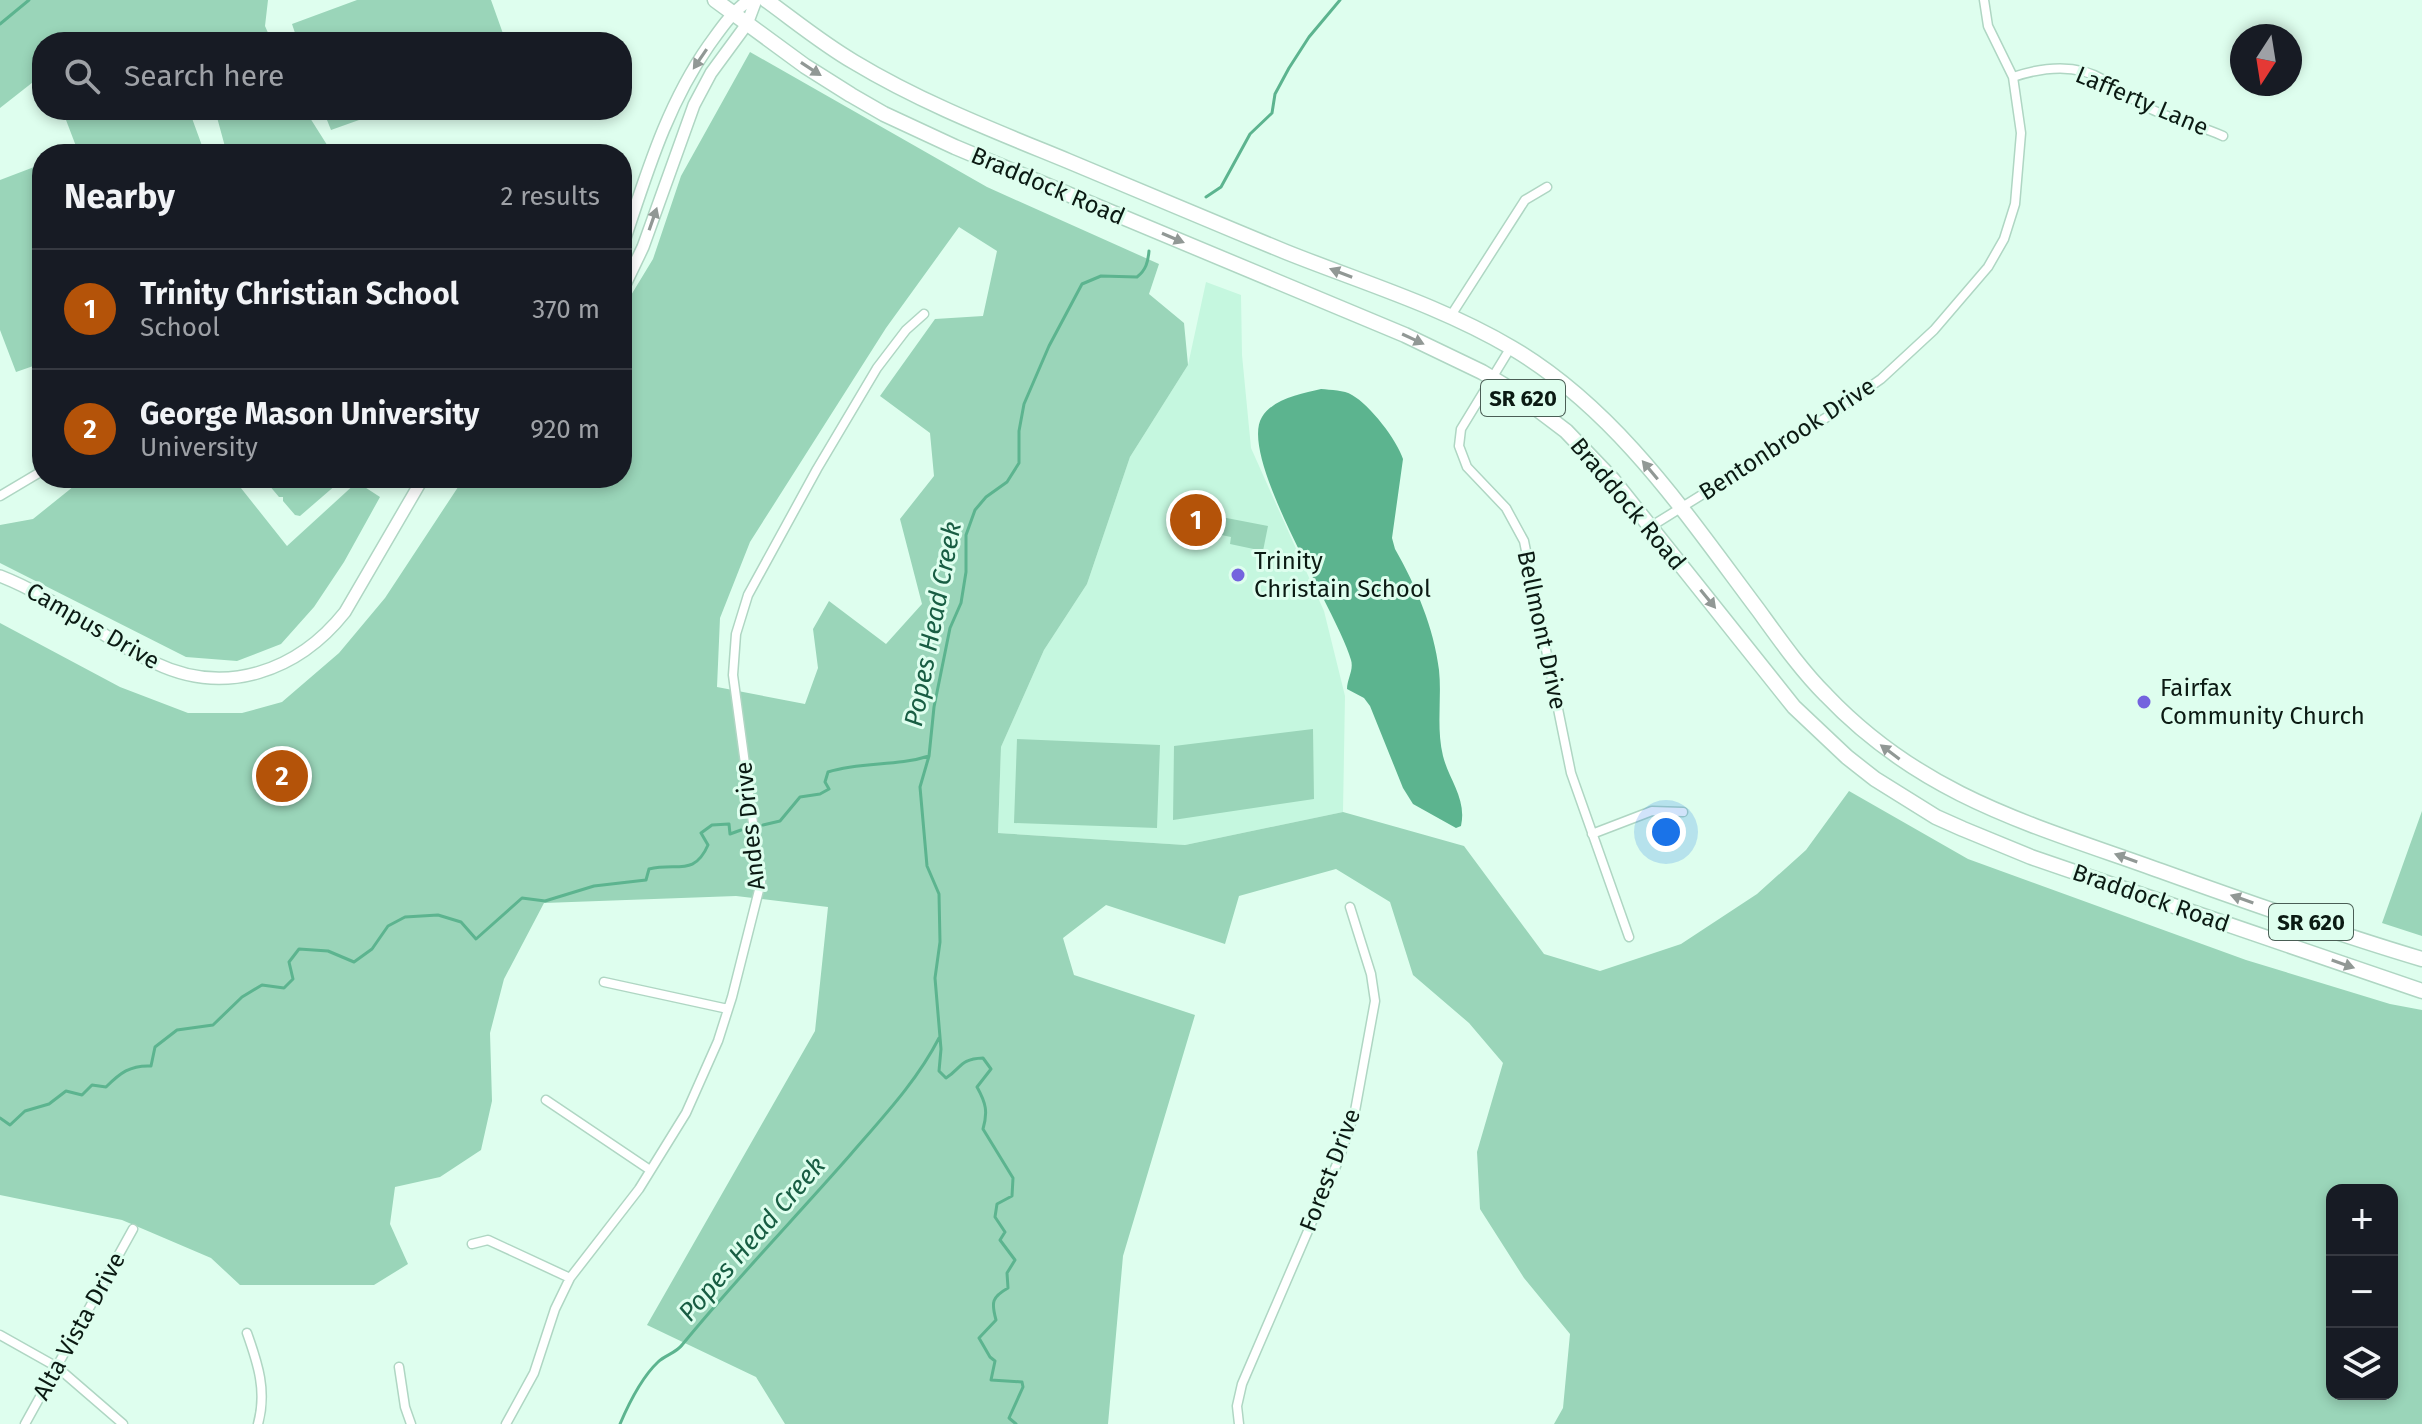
<!DOCTYPE html>
<meta charset="utf-8">
<style>
:root{--surface:#171b24;--page:#242831;--text:#f1f3f6;--muted:#9ea1a6;--line:#363941;--accent:#b45309}
body{margin:0;font-family:"Fira Sans",sans-serif;background:var(--page);color:var(--text)}
.controls{position:absolute;right:24px;bottom:24px;display:grid;overflow:hidden;border-radius:16px;box-shadow:0 4px 12px #0003}
.controls button{width:72px;height:72px;display:grid;place-items:center;padding:0;border:0;border-bottom:2px solid var(--line);background:var(--surface);color:var(--text);font:40px sans-serif}
.compass{position:absolute;left:2230px;top:24px;width:72px;height:72px;border-radius:50%;background:var(--surface);box-shadow:0 4px 12px #0003;rotate:192deg}
.you{position:absolute;left:1666px;top:832px;width:28px;height:28px;margin:-20px;border:6px solid #fff;border-radius:50%;background:#1a73e8;box-shadow:0 0 0 12px #1a73e833}
.badge{display:grid;place-items:center;width:52px;height:52px;border-radius:50%;background:var(--accent);color:#fff;font-size:26px;font-weight:700}
.pin{position:absolute;translate:-50% -50%;border:4px solid #fff;box-shadow:0 2px 8px #0006}
.list{margin:0;padding:0;list-style:none}
h2{display:flex;justify-content:space-between;align-items:center;height:104px;margin:0;padding:0 32px;font-size:34px}
h2 small{font-size:26px;font-weight:400;color:var(--muted)}
.list li{display:grid;grid-template-columns:52px 1fr auto;gap:24px;align-items:center;box-sizing:border-box;height:120px;padding:0 32px;border-top:2px solid var(--line)}
.list b{display:block;font-size:30px;white-space:nowrap}
.list p{margin:0;font-size:26px;white-space:nowrap;color:var(--muted)}
.list em{font-size:26px;font-style:normal;color:var(--muted)}
.icon{flex:none;width:44px;height:44px;fill:none;stroke:currentColor;stroke-width:2;stroke-linecap:round;stroke-linejoin:round}
.map{position:relative;flex:none;width:2422px;height:1424px;overflow:hidden}
.search{position:absolute;background:var(--surface);box-shadow:0 4px 12px #0003;left:32px;top:32px;width:600px;height:88px;display:flex;align-items:center;gap:20px;box-sizing:border-box;padding:0 28px;border-radius:32px;color:var(--muted);font-size:30px}
.panel{position:absolute;background:var(--surface);box-shadow:0 4px 12px #0003;left:32px;top:144px;width:600px;height:344px;border-radius:32px}
.map>svg:first-child{display:block}
</style>
<div class="map">
<svg width="2422" height="1424" viewBox="0 0 2422 1424">
<rect width="100%" height="100%" fill="#defeee"/>
<!-- built -->
<path fill="#c5f7df" d="M1206,282L1241,295L1242,355L1251,448L1324,611L1345,696L1343,812L1185,845L998,833L1001,747L1044,650L1087,584L1130,457L1188,365Z"/>
<!-- green -->
<path fill="#9ad5b9" fill-rule="evenodd" d="M0,0H268L265,26L272,42H196L194,38L101,34L89,42H42V75L0,108Z
M357,0H491L506,42H298L292,24Z
M750,52L987,187L1159,264L1149,294L1184,323L1188,365L1130,457L1087,584L1044,650L1001,747L998,833L1185,845L1343,812L1464,846L1544,954L1600,971L1681,944L1757,894L1806,850L1849,791L1968,859L2246,960L2390,1004L2422,1010V1424H1554L1563,1408L1570,1334L1524,1278L1480,1209L1477,1152L1503,1063L1469,1023L1413,975L1390,902L1336,869L1239,896L1225,944L1106,905L1063,938L1074,975L1195,1015L1123,1256L1108,1424H785L756,1377L647,1325L815,1031L828,907L736,896L544,903L504,979L490,1033L492,1101L481,1150L440,1177L395,1187L390,1224L408,1264L374,1285H240L211,1258L122,1220L0,1195V623L120,687L188,713H242L282,702L339,653L385,598L464,478H622V310L653,259L681,176ZM959,227L997,251L983,316L935,319L880,396L930,433L934,476L900,519L922,604L886,644L829,601L813,629L818,668L805,704L717,687L720,618L750,542L886,328ZM2332,1190H2392V1394H2332Z
M93,110H189L205,154H79L66,120Z
M215,110H305L329,148L324,154H227Z
M323,110H387L331,130Z
M42,164V363L16,372L0,330V180Z
M84,478H233L287,546L357,482L380,497L344,562L314,607L281,644L237,661L186,657L0,563V525L33,519Z
M263,478H344L337,480V484L300,516L295,515L283,501V497H279Z
M1211,515L1268,526L1263,551L1230,544L1231,537L1207,532Z
M1313,729L1314,799L1173,820L1174,746Z
M1017,739L1160,745L1157,828L1014,823Z
M2422,811V936L2382,923Z"/>
<!-- water -->
<path fill="#5cb48f" d="M1321,389C1331,390 1344,390 1352,395C1370,405 1397,440 1403,459L1392,538L1395,549C1416,586 1434,628 1439,670C1442,698 1436,727 1443,756C1449,780 1467,799 1461,826L1456,828L1413,804L1403,788L1370,706L1364,698L1347,689C1347,679 1354,670 1351,660C1338,613 1237,457 1262,417C1274,398 1301,394 1321,389Z"/>
<g fill="none" stroke-linecap="round" stroke-linejoin="round">
<!-- stream -->
<path stroke="#5cb48f" stroke-width="3" d="M0,24L29,0
M1206,197L1221,187L1250,134L1272,113L1275,94L1289,68L1309,37L1340,0
M763,825L780,821L800,797L820,794L829,789L825,782L828,772C863,761 895,767 929,756
M0,1118L10,1125L25,1111L49,1104L66,1091L82,1095L92,1085L106,1087C120,1073 130,1065 151,1066L155,1047L177,1030L213,1025L242,997L262,985L284,988L293,979L289,962L299,949L328,951L354,962L372,949L388,926L405,917L438,915L461,922L476,939L522,898L545,901L594,886L646,880L649,869C677,862 694,877 708,845L701,833L712,825L729,824L730,834L741,830
M620,1424C629,1403 641,1378 658,1362C665,1355 676,1353 682,1345C736,1279 795,1218 851,1154C883,1117 917,1081 939,1038
M1016,1424L1009,1418L1023,1387L1022,1382L991,1380L995,1361L990,1357L979,1338L996,1320C991,1302 992,1297 1008,1288L1007,1273L1015,1260L1000,1240L1005,1232L995,1217L997,1204L1012,1196L1013,1178L983,1129C988,1112 986,1103 977,1087L991,1069L983,1058C959,1059 962,1068 946,1078L939,1071L941,1049L935,978L940,942L939,894L927,866L920,787L929,756L934,707L950,628L961,603L966,572V535L975,510L986,497L1007,482L1019,463V431L1024,404L1049,346L1082,284L1101,276L1137,277C1146,270 1148,262 1149,251"/>
<!-- minor casing -->
<g stroke="#afd6c3" stroke-width="11">
<path id="minor" d="M2013,77C2043,67 2076,63 2104,80C2119,89 2132,100 2147,107C2171,120 2199,125 2223,136
M1450,317L1525,200L1547,187
M1511,347L1461,429L1459,446L1467,467L1506,508L1524,541L1571,773L1629,937
M0,496L42,471
M1650,527L1827,417L1881,379L1934,330L1988,267L2004,239L2015,204L2021,133L2013,77L1988,26L1984,0
M1592,834L1652,811L1683,812
M604,982L728,1009
M546,1100L650,1170
M472,1244L488,1240L570,1278
M247,1333C258,1364 267,1391 258,1424
M0,1335L57,1367L123,1424
M399,1367L405,1407L411,1424
M25,1424L133,1229
M506,1424L534,1373L555,1309L570,1278L639,1189L686,1113L718,1041L732,997L761,882L733,675L736,634L748,595L817,469L877,368L906,330L924,314
M1239,1424L1237,1406L1242,1384L1339,1159L1355,1111L1375,1001L1371,974L1350,907"/>
</g>
<!-- tertiary casing -->
<g stroke="#afd6c3" stroke-width="14">
<path id="tertiary" d="M622,247C646,176 666,106 709,45C722,27 731,13 749,0
M622,291L643,247L694,105L711,73L747,24L756,0
M0,576C57,598 101,638 155,663C226,697 298,671 345,612L423,478"/>
</g>
<!-- primary casing -->
<g stroke="#afd6c3" stroke-width="17">
<path id="primary" d="M715,0L805,66L851,95L884,114L955,147L1405,335L1482,372L1512,390L1566,431L1613,480L1794,707L1847,757L1875,779L1936,817L1963,829L2031,857L2422,991
M766,0C795,21 823,44 854,62C922,103 995,131 1068,161C1140,191 1213,222 1286,252C1361,282 1441,306 1512,348C1617,410 1686,514 1759,611C1780,640 1801,670 1826,695C1923,797 2033,825 2161,871C2247,902 2334,933 2422,959"/>
</g>
<!-- minor -->
<use href="#minor" stroke="#fff" stroke-width="8"/>
<!-- tertiary -->
<use href="#tertiary" stroke="#fff" stroke-width="11"/>
<!-- primary -->
<use href="#primary" stroke="#fff" stroke-width="14"/>
</g>
<!-- one-way arrows -->
<defs><path id="oneway-solid" d="M-6-.8H1V-3.2L6.5 0L1 3.2V.8H-6Z" transform="scale(2)"/></defs>
<g fill="#919895">
<use href="#oneway-solid" transform="translate(700 59) rotate(124)"/>
<use href="#oneway-solid" transform="translate(811 69) rotate(33)"/>
<use href="#oneway-solid" transform="translate(653 219) rotate(-71)"/>
<use href="#oneway-solid" transform="translate(1173 238) rotate(23)"/>
<use href="#oneway-solid" transform="translate(1341 273) rotate(-159)"/>
<use href="#oneway-solid" transform="translate(1413 339) rotate(25)"/>
<use href="#oneway-solid" transform="translate(1650 470) rotate(-130)"/>
<use href="#oneway-solid" transform="translate(1708 599) rotate(51)"/>
<use href="#oneway-solid" transform="translate(1890 752) rotate(-143)"/>
<use href="#oneway-solid" transform="translate(2126 858) rotate(-160)"/>
<use href="#oneway-solid" transform="translate(2242 899) rotate(-161)"/>
<use href="#oneway-solid" transform="translate(2343 964) rotate(19)"/>
</g>
<!-- markers -->
<g fill="#7463de" stroke="#defeee" stroke-width="3">
<circle cx="1238" cy="575" r="8"/>
<circle cx="2144" cy="702" r="8"/>
</g>
<g text-anchor="middle" dominant-baseline="central" stroke-width="6" stroke-linejoin="round" paint-order="stroke">
<!-- shield labels -->
<g fill="#defeee" stroke="#4a5e55" stroke-width="2">
<rect x="1481" y="380" width="84" height="36" rx="6"/>
<rect x="2269" y="904" width="84" height="36" rx="6"/>
</g>
<g font-size="22" font-weight="bold" fill="#0b1a13">
<text x="1523" y="398">SR 620</text>
<text x="2311" y="922">SR 620</text>
</g>
<!-- street labels -->
<g font-size="24" fill="#0b1a13" stroke="#defeee">
<text transform="translate(2142 101) rotate(23)">Lafferty Lane</text>
<text transform="translate(1048 186) rotate(23)">Braddock Road</text>
<text transform="translate(1787 439) rotate(-33)">Bentonbrook Drive</text>
<text transform="translate(1628 504) rotate(50)">Braddock Road</text>
<text transform="translate(93 626) rotate(30)">Campus Drive</text>
<text transform="translate(1542 630) rotate(78)">Bellmont Drive</text>
<text transform="translate(750 826) rotate(-96)">Andes Drive</text>
<text transform="translate(2151 898) rotate(19)">Braddock Road</text>
<text transform="translate(1330 1170) rotate(-69)">Forest Drive</text>
<text transform="translate(79 1326) rotate(-61)">Alta Vista Drive</text>
</g>
<!-- poi labels -->
<g font-size="24" fill="#0b1a13" stroke="#defeee" text-anchor="start">
<text x="1254" y="561">Trinity<tspan x="1254" dy="28">Christain School</tspan></text>
<text x="2160" y="688">Fairfax<tspan x="2160" dy="28">Community Church</tspan></text>
</g>
<!-- water labels -->
<g font-size="26" font-style="italic" fill="#185d43" stroke="#defeee">
<text transform="translate(933 624) rotate(-79)">Popes Head Creek</text>
<text transform="translate(752 1239) rotate(-49)">Popes Head Creek</text>
</g>
</g>
</svg>
<div class="controls">
<button>+</button>
<button>−</button>
<button><svg class="icon" aria-label="layers" viewBox="0 0 24 24"><path d="M12 4l9 5-9 5-9-5zM3 14l9 5 9-5"/></svg></button>
</div>
<svg class="compass" viewBox="-18 -18 36 36"><path d="M0-13l5 13h-10z" fill="#e53935"/><path d="M0 13l5-13h-10z" fill="#9ea1a6"/></svg>
<div class="you"></div>
<div class="pin badge" style="left:1196px;top:520px">1</div>
<div class="pin badge" style="left:282px;top:776px">2</div>
<div class="search"><svg class="icon" aria-label="search" viewBox="0 0 24 24"><circle cx="10" cy="10" r="6"/><path d="M15 15l6 6"/></svg>Search here</div>
<section class="panel">
<h2>Nearby<small>2 results</small></h2>
<ul class="list">
<li><span class="badge">1</span><div><b>Trinity Christian School</b><p>School</p></div><em>370 m</em></li>
<li><span class="badge">2</span><div><b>George Mason University</b><p>University</p></div><em>920 m</em></li>
</ul>
</section>
</div>
